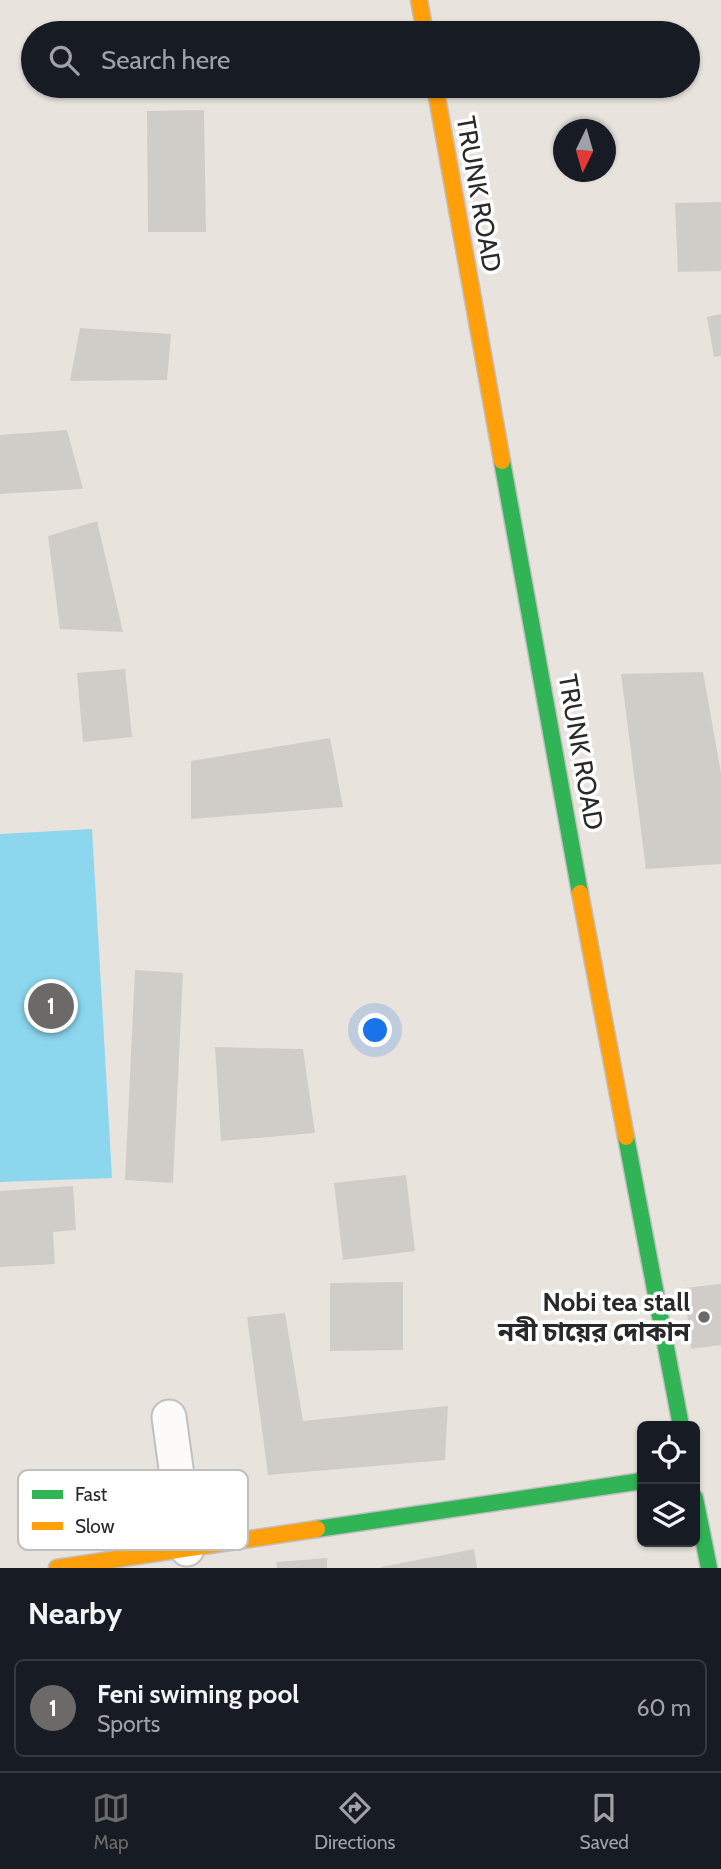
<!DOCTYPE html>
<meta charset="utf-8">
<style>
:root{--surface:#171b24;--page:#20242c;--text:#f1f3f6;--muted:#9ea1a6;--line:#363941;--accent:#6c6a68}
body{margin:0;font-family:Cabin,"Noto Sans Bengali",sans-serif;background:var(--page);color:var(--text)}
.controls{position:absolute;right:21px;bottom:21px;display:grid;overflow:hidden;border-radius:10px;box-shadow:0 2px 5px #0004}
.controls button{width:63px;height:63px;display:grid;place-items:center;padding:0;border:0;border-bottom:2px solid var(--line);background:var(--surface);color:var(--text);font:35px sans-serif}
.compass{position:absolute;left:553px;top:119px;width:63px;height:63px;border-radius:50%;background:var(--surface);box-shadow:0 2px 5px #0004;rotate:185deg}
.you{position:absolute;left:376px;top:1031px;width:24px;height:24px;margin:-18px;border:5px solid #fff;border-radius:50%;background:#1a73e8;box-shadow:0 0 0 10px #1a73e833}
.badge{display:grid;place-items:center;width:46px;height:46px;border-radius:50%;background:var(--accent);color:#fff;font-size:23px;font-weight:700}
.pin{position:absolute;translate:-50% -50%;border:4px solid #fff;box-shadow:0 2px 7px #0006}
.list{margin:0;padding:0;list-style:none}
h2{display:flex;justify-content:space-between;align-items:center;height:91px;margin:0;padding:0 28px;font-size:30px}
h2 small{font-size:23px;font-weight:400;color:var(--muted)}
.list li{display:grid;grid-template-columns:46px 1fr auto;gap:21px;align-items:center;box-sizing:border-box;height:98px;margin:0 14px 14px;padding:0 14px;border:2px solid var(--line);border-radius:10px}
.list b{display:block;font-size:26px;white-space:nowrap}
.list p{margin:0;font-size:23px;white-space:nowrap;color:var(--muted)}
.list em{font-size:23px;font-style:normal;color:var(--muted)}
.icon{flex:none;width:38px;height:38px;fill:none;stroke:currentColor;stroke-width:2;stroke-linecap:round;stroke-linejoin:round}
.map{position:relative;flex:none;width:721px;height:1568px;overflow:hidden}
.search{position:absolute;background:var(--surface);box-shadow:0 2px 5px #0004;left:21px;right:21px;top:21px;height:77px;display:flex;align-items:center;gap:18px;box-sizing:border-box;padding:0 24px;border-radius:38px;color:var(--muted);font-size:26px}
.sheet{height:203px;background:var(--surface)}
nav{display:flex;justify-content:space-around;align-items:center;box-sizing:border-box;height:98px;border-top:2px solid var(--line);background:var(--surface);font-size:19px;color:var(--muted)}
nav a{display:grid;justify-items:center;gap:4px}
nav .on{color:var(--accent)}
.map>svg:first-child{display:block}
</style>
<div class="map">
<svg width="721" height="1568" viewBox="0 0 721 1568">
<rect width="100%" height="100%" fill="#e8e3dd"/>
<!-- water -->
<path fill="#8cd7ee" d="M92,829L112,1178L0,1182V834Z"/>
<!-- building -->
<path fill="#d0cdc9" d="M204,110L206,232H148L147,111Z
M721,202V271L678,272L675,203Z
M721,314V356L714,357L707,317Z
M80,328L171,334L167,380L70,381Z
M67,430L83,489L0,494V435Z
M97,521L123,632L60,629L48,536Z
M125,669L132,737L83,742L77,673Z
M703,672L721,773V864L646,869L621,674Z
M330,738L343,807L191,819V761Z
M135,970L183,973L173,1183L125,1180Z
M215,1047L303,1049L315,1133L221,1141Z
M406,1175L415,1251L343,1260L334,1183Z
M73,1186L76,1230L53,1232L55,1264L0,1267V1191Z
M403,1282V1350L330,1351V1283Z
M721,1284V1345L691,1349L684,1288Z
M285,1313L303,1421L448,1406L445,1460L268,1475L247,1317Z
M474,1549L477,1568H381V1567Z
M327,1558V1568H277L276,1562Z"/>
<g fill="none" stroke-linecap="round" stroke-linejoin="round">
<!-- street casing -->
<g stroke="#c1bfbf" stroke-width="37">
<path id="street" d="M169,1417L187,1549"/>
</g>
<!-- fast casing -->
<g stroke="#c1bfbf" stroke-width="19">
<path id="fast" d="M502,461L580,893
M626,1137L681,1426
M695,1498L709,1568
M317,1529L642,1481"/>
</g>
<!-- slow casing -->
<g stroke="#c1bfbf" stroke-width="19">
<path id="slow" d="M419,0L425,33
M435,86L502,461
M580,893L626,1137
M57,1568L317,1529"/>
</g>
<!-- street -->
<use href="#street" stroke="#fcfbfa" stroke-width="33"/>
<!-- fast -->
<use href="#fast" stroke="#30b455" stroke-width="16"/>
<!-- slow -->
<use href="#slow" stroke="#ff9f0a" stroke-width="16"/>
</g>
<!-- markers -->
<circle fill="#6c6a68" stroke="#fff" stroke-width="2.5" cx="704" cy="1317" r="7"/>
<g text-anchor="middle" dominant-baseline="central" stroke-width="7" stroke-linejoin="round" paint-order="stroke">
<!-- street labels -->
<g font-size="26" fill="#292929" stroke="#fff">
<text transform="translate(479 194) rotate(80)">TRUNK ROAD</text>
<text transform="translate(581 752) rotate(80)">TRUNK ROAD</text>
</g>
<!-- poi labels -->
<g font-size="26" font-weight="bold" fill="#292929" stroke="#fff" text-anchor="end">
<text x="690" y="1302">Nobi tea stall<tspan x="690" dy="30">নবী চায়ের দোকান</tspan></text>
</g>
</g>
<!-- legend -->
<rect x="18" y="1470" width="230" height="80" rx="10" fill="#fff" stroke="#bfbfbf" stroke-width="2"/>
<rect x="32" y="1490" width="31" height="9" fill="#30b455"/>
<rect x="32" y="1522" width="31" height="8" fill="#ff9f0a"/>
<g font-size="19" fill="#292929">
<text x="75" y="1501">Fast</text>
<text x="75" y="1533">Slow</text>
</g>
</svg>
<div class="controls">
<button><svg class="icon" aria-label="locate" viewBox="0 0 24 24"><circle cx="12" cy="12" r="6"/><path d="M12 2v4M12 18v4M2 12h4M18 12h4"/></svg></button>
<button><svg class="icon" aria-label="layers" viewBox="0 0 24 24"><path d="M12 4l9 5-9 5-9-5zM3 14l9 5 9-5"/></svg></button>
</div>
<svg class="compass" viewBox="-18 -18 36 36"><path d="M0-13l5 13h-10z" fill="#e53935"/><path d="M0 13l5-13h-10z" fill="#9ea1a6"/></svg>
<div class="you"></div>
<div class="pin badge" style="left:51px;top:1006px">1</div>
<div class="search"><svg class="icon" aria-label="search" viewBox="0 0 24 24"><circle cx="10" cy="10" r="6"/><path d="M15 15l6 6"/></svg>Search here</div>
</div>
<section class="sheet">
<h2>Nearby<small></small></h2>
<ul class="list">
<li><span class="badge">1</span><div><b>Feni swiming pool</b><p>Sports</p></div><em>60 m</em></li>
</ul>
</section>
<nav>
<a class="on"><svg class="icon" aria-label="map" viewBox="0 0 24 24"><path d="M3 6l6-2 6 2 6-2v14l-6 2-6-2-6 2zM9 4v14M15 6v14"/></svg>Map</a>
<a><svg class="icon" aria-label="directions" viewBox="0 0 24 24"><path d="M12 3l9 9-9 9-9-9zM9 14v-3h6M13 9l2 2-2 2"/></svg>Directions</a>
<a><svg class="icon" aria-label="saved" viewBox="0 0 24 24"><path d="M7 4h10v16l-5-4-5 4z"/></svg>Saved</a>
</nav>
